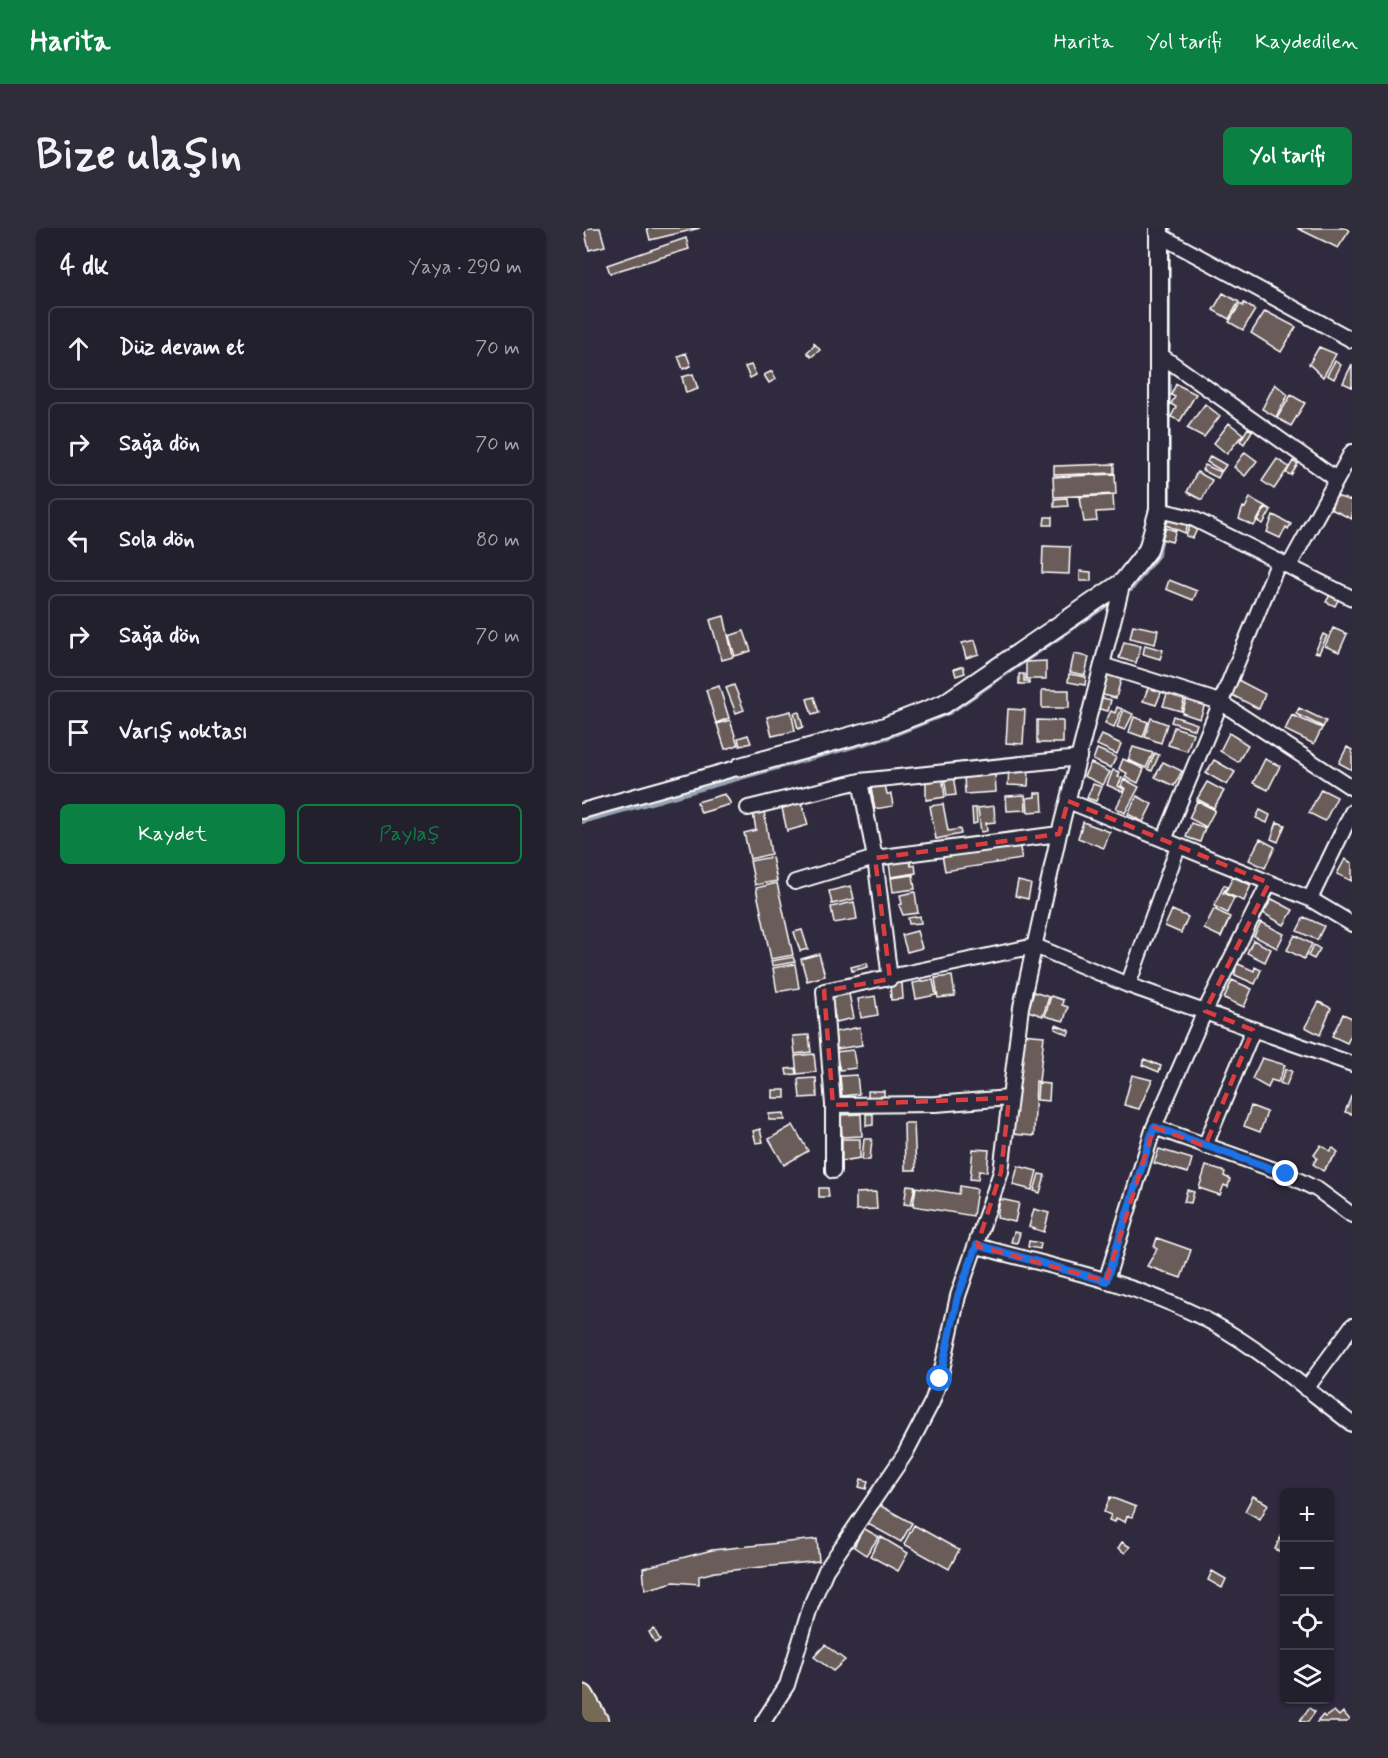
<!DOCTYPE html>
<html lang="tr">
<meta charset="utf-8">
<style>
:root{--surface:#23202e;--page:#2f2d3a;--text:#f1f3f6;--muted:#a3a3aa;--line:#403e4a;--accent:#0b8043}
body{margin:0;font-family:Mynerve,sans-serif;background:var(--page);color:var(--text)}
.controls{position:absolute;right:18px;bottom:18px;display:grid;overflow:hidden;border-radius:9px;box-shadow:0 2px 4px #0004}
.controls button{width:54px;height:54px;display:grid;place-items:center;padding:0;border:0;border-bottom:2px solid var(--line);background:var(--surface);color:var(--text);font:30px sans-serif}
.stop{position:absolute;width:18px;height:18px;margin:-14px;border:4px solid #1a73e8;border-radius:50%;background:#fff}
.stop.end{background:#1a73e8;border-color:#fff;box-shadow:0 2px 6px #0008}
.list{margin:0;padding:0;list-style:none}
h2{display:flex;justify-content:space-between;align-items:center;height:78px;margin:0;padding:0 24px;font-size:26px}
h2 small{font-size:20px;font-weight:400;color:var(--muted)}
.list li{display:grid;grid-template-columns:39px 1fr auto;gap:18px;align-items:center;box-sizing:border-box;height:84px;margin:0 12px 12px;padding:0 12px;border:2px solid var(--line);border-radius:9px}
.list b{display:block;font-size:22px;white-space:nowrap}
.list em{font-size:20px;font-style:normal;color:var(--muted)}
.actions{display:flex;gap:12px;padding:18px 24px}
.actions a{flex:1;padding:14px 0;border:2px solid var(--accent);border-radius:9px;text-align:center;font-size:21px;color:var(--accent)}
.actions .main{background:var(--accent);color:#fff}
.icon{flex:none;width:33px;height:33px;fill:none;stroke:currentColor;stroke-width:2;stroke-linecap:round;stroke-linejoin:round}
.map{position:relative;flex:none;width:770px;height:1494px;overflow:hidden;border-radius:9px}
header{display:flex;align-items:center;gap:36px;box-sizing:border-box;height:84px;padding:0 30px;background:var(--accent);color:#fff}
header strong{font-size:28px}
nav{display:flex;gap:33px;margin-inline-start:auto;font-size:21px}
.intro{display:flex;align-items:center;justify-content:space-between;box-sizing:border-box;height:144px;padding:0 36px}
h1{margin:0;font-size:42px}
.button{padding:15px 27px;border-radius:9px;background:var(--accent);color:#fff;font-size:21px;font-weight:700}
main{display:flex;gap:36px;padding:0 36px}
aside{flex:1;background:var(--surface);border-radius:9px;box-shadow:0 2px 4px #0004}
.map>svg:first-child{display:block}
</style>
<header>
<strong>Harita</strong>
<nav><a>Harita</a><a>Yol tarifi</a><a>Kaydedilen</a></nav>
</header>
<div class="intro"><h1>Bize ulaşın</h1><a class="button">Yol tarifi</a></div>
<main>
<aside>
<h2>4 dk<small>Yaya · 290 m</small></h2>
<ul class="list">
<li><svg class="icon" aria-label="ahead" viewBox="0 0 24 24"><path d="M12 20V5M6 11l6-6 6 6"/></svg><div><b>Düz devam et</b></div><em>70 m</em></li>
<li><svg class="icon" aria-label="right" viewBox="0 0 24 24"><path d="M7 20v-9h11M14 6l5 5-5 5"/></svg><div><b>Sağa dön</b></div><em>70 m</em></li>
<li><svg class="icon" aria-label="left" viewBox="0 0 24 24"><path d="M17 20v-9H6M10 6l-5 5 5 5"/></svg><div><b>Sola dön</b></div><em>80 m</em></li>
<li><svg class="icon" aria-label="right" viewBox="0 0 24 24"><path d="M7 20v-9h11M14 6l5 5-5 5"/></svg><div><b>Sağa dön</b></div><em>70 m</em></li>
<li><svg class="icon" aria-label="arrive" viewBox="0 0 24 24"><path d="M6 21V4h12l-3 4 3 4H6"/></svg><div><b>Varış noktası</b></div></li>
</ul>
<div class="actions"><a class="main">Kaydet</a><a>Paylaş</a></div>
</aside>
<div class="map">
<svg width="770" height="1494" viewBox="0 0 770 1494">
<rect width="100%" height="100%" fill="#2f2a3d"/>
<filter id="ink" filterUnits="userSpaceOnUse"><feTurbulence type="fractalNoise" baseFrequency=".0167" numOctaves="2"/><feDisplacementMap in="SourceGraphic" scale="12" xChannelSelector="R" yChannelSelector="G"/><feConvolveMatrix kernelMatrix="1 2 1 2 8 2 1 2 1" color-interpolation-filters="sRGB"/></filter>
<g filter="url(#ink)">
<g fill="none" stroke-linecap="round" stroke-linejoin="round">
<!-- stream -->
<path stroke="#97a3b1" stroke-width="4" d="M587,8L588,0
M587,26V121
M587,146V282
M549,362L576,327L584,294
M0,594L307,509L367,485L525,377"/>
</g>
<!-- building -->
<path fill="#6a5b58" stroke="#fff" stroke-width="1.5" d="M2,0H18L23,18L7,22Z
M65,0H118L68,12Z
M715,0H764L768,2L756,20Z
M104,10L107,21L28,45L25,37Z
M641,65L657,74L647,91L631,82Z
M662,75L673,82L661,102L647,94L658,76L661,78Z
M683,83L714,99L699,124L669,105Z
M232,115L238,122L229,129L225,124L232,118Z
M737,119L754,126L741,149L727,136Z
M104,125L109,138L101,141L96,128Z
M753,133L759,137L752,151L745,147Z
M770,136V159L761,155Z
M169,137L174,147L168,150L163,139Z
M190,143L194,151L187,155L182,147Z
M111,146L116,161L104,165L100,149Z
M594,156L614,166L598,193L589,189L594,179L589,176L593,169L589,167Z
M693,156L706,167L694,189L680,181Z
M709,167L723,175L709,198L695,190Z
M623,176L638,188L622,209L605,200Z
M647,195L661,206L645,226L632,215Z
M666,200L670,203L662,216L658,213Z
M663,224L675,233L663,248L652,239Z
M628,228L644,237L640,243L625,234Z
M695,231L707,239L692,261L680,253Z
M711,233L716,236L709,247L704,245Z
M532,236V245L472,247V238Z
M623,237L639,244L636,250L620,242Z
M615,244L630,252L620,272L605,264Z
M533,246L534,266L472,269L471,249Z
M531,267L532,283L514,284L515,293L502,294L498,269Z
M754,268L770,273V291L749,281Z
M485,270L486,278L472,279V271Z
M668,270L683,278L672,298L657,291L661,279L663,280Z
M684,279L689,282L681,296L676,293Z
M691,287L709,296L706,301L704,299L698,310L685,304Z
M463,289H470V297H462Z
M588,289L606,297L603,305L584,297Z
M608,298L615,301L611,310L604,308Z
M584,300L594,303L590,314L580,311Z
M461,318L488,319L487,346L460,345Z
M498,343L509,344V353H498Z
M587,352L615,363L611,372L584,361Z
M748,367L756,372L753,378L744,374Z
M142,388L151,429L140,432L128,392Z
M551,397L576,402L573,416L548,410Z
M751,400L765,406L757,424L743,418Z
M162,403L169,423L153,428L147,408Z
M741,406L745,408L737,425L733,424Z
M393,412L397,426L384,430L380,415Z
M542,414L559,418L554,435L537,430Z
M563,417L581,422L578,431L561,426Z
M492,426L507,429L503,447L488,444Z
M464,433V451H444V434Z
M381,438L383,445L374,448L372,441Z
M524,443L540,448L534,470L517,466Z
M437,446H442V453H447V456H437Z
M487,446L504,449L503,457L486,454Z
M656,452L683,466L677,481L648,466Z
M568,455L581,460L574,477L561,473Z
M152,457L162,482L154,485L144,460Z
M137,458L147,490L134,495L124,462Z
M587,460L604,466L599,483L581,478Z
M460,462H487V480H460Z
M606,467L624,473L618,491L600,485Z
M232,469L237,485L230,487L225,471Z
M517,469L529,472L526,483L514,480Z
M535,479L540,481L532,499L523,495L529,483L533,485Z
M717,480L744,493L741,499L714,486Z
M426,481L443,482L441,516L424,515Z
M542,482L551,486L543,502L535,499Z
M209,483L213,503L190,508L185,489Z
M217,484L221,499L216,501L212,485Z
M710,487L740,500L732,516L703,502Z
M591,488L615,496L613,502L589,494Z
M552,489L566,494L561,509L547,504Z
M569,490L585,496L579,515L563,509Z
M148,492L156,517L143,521L135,496Z
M455,492L481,493V515H455Z
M592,499L611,505L605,523L586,517Z
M647,505L666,517L656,534L638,523Z
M166,507L169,515L158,518L156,510Z
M520,507L539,516L535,526L515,517Z
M551,519L571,525L564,540L546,532Z
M765,519L770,522V542L757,535Z
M515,521L534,529L529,540L511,532Z
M573,525L577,527L570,543L566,541Z
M541,531L562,541L556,555L543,549L545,545L537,541Z
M683,531L698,538L686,562L671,555Z
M632,532L653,544L645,557L624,545Z
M581,534L600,543L592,558L573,549Z
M509,535L528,544L521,557L502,548Z
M427,541L447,542L446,558L426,557Z
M531,542L538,544L536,549L540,550L536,558L542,561L541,564L525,557Z
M413,545L414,564L383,566L382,547Z
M360,547L363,569L344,572V550Z
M371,547L374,567L365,568L362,548Z
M542,551L557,559L543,585L534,580L544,561L539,558Z
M302,552L305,566H309L311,578L293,581L288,555Z
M625,554L642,563L632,580L615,571Z
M511,556L520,559L514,573L505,570Z
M739,561L755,569L743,593L727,585Z
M453,565H460L461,583L446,584L445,570L453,569Z
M143,566L149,576L119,585L115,574Z
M443,567L444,582L425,583L424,568Z
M555,568L570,576L561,594L546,586Z
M615,573L633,582L624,599L607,590Z
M220,575L226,597L205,603L200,580Z
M361,576L366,603L378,601L379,606L354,611L348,578Z
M412,578L413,594L404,595L405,603L399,604L396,580Z
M390,580H394L395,595L391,596Z
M678,582L688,587L685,595L674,590Z
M182,583L189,626L168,631L162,605L174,602L171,585Z
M501,594L528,604L522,620L496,610Z
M695,594L703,597L696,614L689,611Z
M609,595L623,600L618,614L604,609Z
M678,611L693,619L683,640L667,632Z
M437,614L440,631L363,643L360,627Z
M190,629L195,653L173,657L168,633Z
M328,631L329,638L333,637L334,645L309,649L307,635Z
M763,631L770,635V653L755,646Z
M331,647L333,661L311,664L309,650Z
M651,649L669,657L662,673L643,665Z
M436,653L449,656L446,671L433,668Z
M195,655L211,727L189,731L174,660Z
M642,657L645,659L641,665L652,670L645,685L632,678Z
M269,658L272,671L250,676L247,663Z
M333,664L336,685L321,687L317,677L320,676L318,667Z
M690,671L711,682L702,697L681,685Z
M272,674L275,691L252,695L249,679Z
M632,681L648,689L639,709L622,701Z
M590,682L606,689L599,705L583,698Z
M338,688L339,695L327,696L326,690Z
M722,689L742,698L735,712L715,703Z
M679,694L702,706L695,720L672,708Z
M220,702L226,721L218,723L212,704Z
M335,703L340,720L325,724L320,707Z
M713,707L730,716L722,731L705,722Z
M671,712L689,721L683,734L665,725Z
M732,717L738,721L732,731L726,728Z
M237,726L243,748L225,753L219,731Z
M211,729L213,734L190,738L189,733Z
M285,735L286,739L270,743L269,739Z
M654,735L672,743L673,739L679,742L673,756L653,747Z
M213,736L217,760L195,764L191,740Z
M370,748L373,768L356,770L353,750Z
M347,752H351L354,767L334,771L331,755Z
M650,752L670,761L662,779L642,770Z
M308,755H320L321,771L309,772Z
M452,764L467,769L461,788L446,783Z
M267,766L272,790L254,794L249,769Z
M293,768L296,787L279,790L276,771Z
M469,768L481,772L480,777L486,779L482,793L463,788Z
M737,774L749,780L738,807L723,799Z
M761,786L770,790V805L765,815L750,808Z
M474,797L488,803L486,807L473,801Z
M278,799L280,817L255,821L253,804Z
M439,806L462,808L457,854L454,853L452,908L430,906Z
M227,807L229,824L213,826L211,808Z
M271,822L274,840L258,842L253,824Z
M232,826L234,844L215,846L213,828Z
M680,830L703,837L696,854L689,852L686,860L670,851Z
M562,831L579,838L577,844L560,837Z
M213,840L214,846L205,847L204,841Z
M704,841L710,843L704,858L698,855Z
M275,847L277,866L260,868L258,848Z
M550,847L570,852L557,881L542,877Z
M234,850L235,869L218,870L216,851Z
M456,855L468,856L467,873L455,872Z
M191,862H203V870H191Z
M286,863H302V871H286Z
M770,866V886L763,884Z
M669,878L685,884L678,904L662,898Z
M202,885L203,892H187V886Z
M279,886L280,908L260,909L259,887Z
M284,886H291V897L284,898Z
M322,895H332L334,942H323Z
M211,897L226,923L202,937L187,911Z
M178,901L181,914L174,915L171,903Z
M260,911H278V930L260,933Z
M282,911H290L288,932H280Z
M739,917L748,923L751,920L756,924L741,943L731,936L735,930L732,927Z
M391,921L407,922L405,944L397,943L396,952L388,951Z
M577,921L610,931L606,945L572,935Z
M436,938L455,943L450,962L431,957Z
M624,938L643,944L642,948L648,951L646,959L642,957L638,967L617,960Z
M457,946L463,947L458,965L452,963Z
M325,957L333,958L329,977L322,976Z
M378,958L395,961L391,988L331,978L334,959L377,966Z
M237,960H246L247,969H237Z
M605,962L612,964L609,975L602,974Z
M294,964L295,981L274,982V965Z
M418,971L437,975L433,994L415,990Z
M452,981L467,985L462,1004L447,999Z
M432,1004L438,1005L435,1015L429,1014Z
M575,1010L609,1022L599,1050L565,1038L575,1021L572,1019Z
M447,1013L459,1015L458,1021L446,1019Z
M279,1251L286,1253L284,1261L277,1259Z
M671,1268L686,1276L678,1291L663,1283Z
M528,1269L554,1279L550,1289L545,1288L543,1294L534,1290L533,1294L527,1292L529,1287L522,1284Z
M297,1277L330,1295L319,1314L286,1296Z
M332,1297L377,1322L367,1341L322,1316Z
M281,1300L297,1309L284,1327L272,1319Z
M700,1306L702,1307V1326L693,1321Z
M299,1309L326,1325L316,1343L288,1328Z
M235,1311L237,1333L133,1344L117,1348V1356L92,1354L63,1362L61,1340L130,1322Z
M540,1314L548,1319L543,1325L536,1320Z
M630,1343L644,1351L640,1360L626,1352Z
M72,1401L78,1412L73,1415L67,1404Z
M243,1417L263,1432L251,1443L232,1429Z
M727,1480L733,1484L726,1494H717Z
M752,1483L757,1488L761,1484L770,1494H735L741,1487L743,1489Z"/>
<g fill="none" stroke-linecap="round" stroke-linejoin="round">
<!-- street casing -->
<g stroke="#fff" stroke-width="18">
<path id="street" d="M577,7L770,112
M577,126L754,251
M577,282L610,290L770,370
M707,338L770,224
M520,437L638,474L770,560
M278,553L293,630L308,751
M486,573L728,671L770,696
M166,580L278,553L497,530
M0,583L158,539
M582,612L697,333
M213,654L293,630L477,606
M728,671L770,584
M546,757L596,619
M251,877L354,876L427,870
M572,899L704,946L736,962L770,987
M623,918L671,802
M251,943V877L242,763L453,718L546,757L770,836
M395,1018C467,1038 545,1053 613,1086C670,1113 720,1158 770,1196
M524,1053L572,899L623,783L687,655
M724,1161L770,1098
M181,1494L205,1457L229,1377L244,1342L323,1226L350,1174L358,1151L376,1068L419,944L439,779L477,606L541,354"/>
</g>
<!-- secondary casing -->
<g stroke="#fff" stroke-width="22">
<path id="secondary" d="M158,539L303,499L362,476L541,354L566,322L577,282V0"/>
</g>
<!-- highway casing -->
<g stroke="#fff" stroke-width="28">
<path id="highway" d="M0,1469L14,1494"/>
</g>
<!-- street -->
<use href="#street" stroke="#2f2a3d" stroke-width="14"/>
<!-- secondary -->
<use href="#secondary" stroke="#2f2a3d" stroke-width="18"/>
<!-- highway -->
<use href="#highway" stroke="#756a55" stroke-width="24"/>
</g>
</g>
<g fill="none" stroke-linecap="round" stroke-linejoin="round" filter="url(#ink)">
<!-- route -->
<path stroke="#1a73e8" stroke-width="8" d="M358,1151L376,1068L395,1017L524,1053L572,899L704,946"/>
</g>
<!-- marked area -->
<path fill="none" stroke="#da3e3e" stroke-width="4.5" stroke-dasharray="12 8" stroke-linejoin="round" d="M486,573L687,655L623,783L671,802L623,918L572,899L524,1053L395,1018L419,944L427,870L251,877L242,763L308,751L293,630L477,606Z"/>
</svg>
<div class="controls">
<button>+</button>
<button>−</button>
<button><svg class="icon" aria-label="locate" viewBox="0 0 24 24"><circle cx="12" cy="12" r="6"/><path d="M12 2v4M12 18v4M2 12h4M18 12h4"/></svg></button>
<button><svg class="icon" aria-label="layers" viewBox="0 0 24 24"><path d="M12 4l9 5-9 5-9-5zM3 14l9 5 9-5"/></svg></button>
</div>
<div class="stop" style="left:358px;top:1151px"></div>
<div class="stop end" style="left:704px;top:946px"></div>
</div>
</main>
